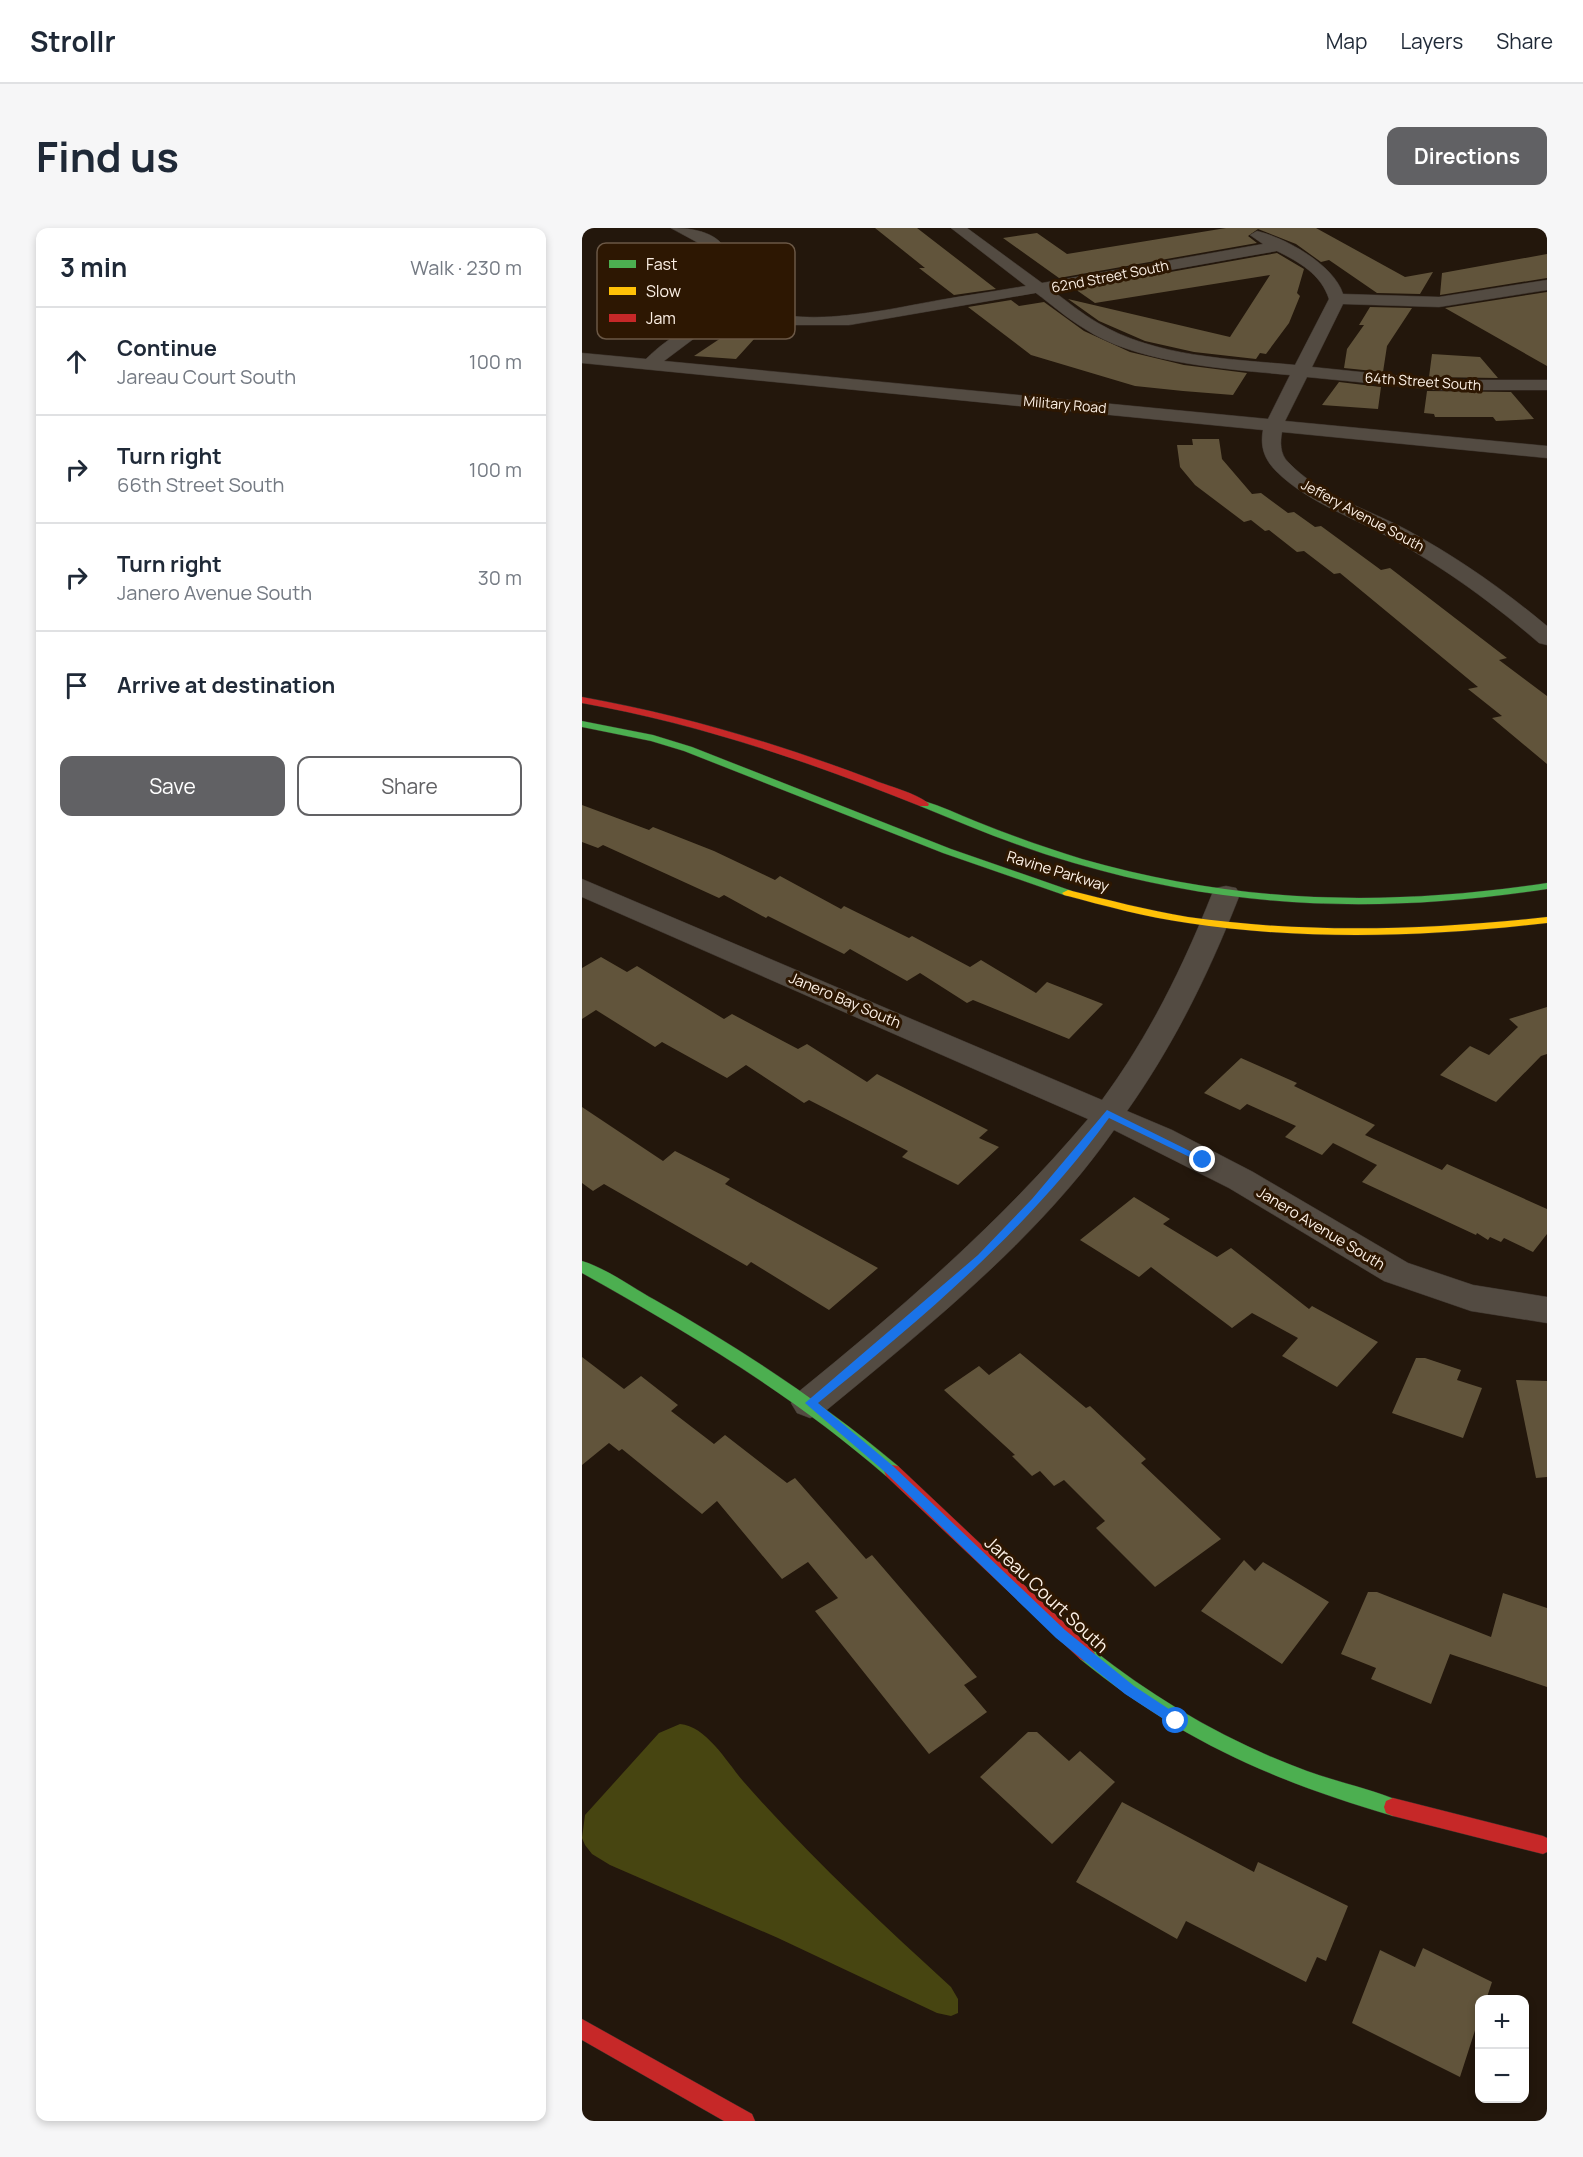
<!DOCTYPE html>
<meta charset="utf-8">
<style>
:root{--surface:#fff;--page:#f6f6f7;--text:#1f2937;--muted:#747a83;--line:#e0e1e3;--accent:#616164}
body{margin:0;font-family:Manrope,sans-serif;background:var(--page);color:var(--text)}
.controls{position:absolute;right:18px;bottom:18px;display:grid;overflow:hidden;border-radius:12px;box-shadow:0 3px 9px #0003}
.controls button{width:54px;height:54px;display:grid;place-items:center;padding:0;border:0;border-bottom:2px solid var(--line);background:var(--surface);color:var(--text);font:30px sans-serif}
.stop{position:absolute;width:18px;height:18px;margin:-14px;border:4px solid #1a73e8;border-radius:50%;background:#fff}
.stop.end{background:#1a73e8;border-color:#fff;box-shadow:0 2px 6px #0008}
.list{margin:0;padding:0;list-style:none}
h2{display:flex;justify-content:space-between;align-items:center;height:78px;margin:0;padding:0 24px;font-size:26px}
h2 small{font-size:20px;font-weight:400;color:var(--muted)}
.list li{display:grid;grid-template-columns:39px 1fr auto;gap:18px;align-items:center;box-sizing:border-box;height:108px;padding:0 24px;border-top:2px solid var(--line)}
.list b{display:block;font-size:22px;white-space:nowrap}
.list p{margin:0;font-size:20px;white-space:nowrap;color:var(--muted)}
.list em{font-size:20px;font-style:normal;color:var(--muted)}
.actions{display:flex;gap:12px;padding:18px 24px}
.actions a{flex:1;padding:14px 0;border:2px solid var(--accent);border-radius:12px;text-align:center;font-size:21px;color:var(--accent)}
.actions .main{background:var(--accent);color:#fff}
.icon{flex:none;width:33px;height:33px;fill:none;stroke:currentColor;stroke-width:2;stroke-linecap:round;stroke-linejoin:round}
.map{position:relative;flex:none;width:965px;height:1893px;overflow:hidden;border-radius:12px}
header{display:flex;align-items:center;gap:36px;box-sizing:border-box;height:84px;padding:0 30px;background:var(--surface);border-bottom:2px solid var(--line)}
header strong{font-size:28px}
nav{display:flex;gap:33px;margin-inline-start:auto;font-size:21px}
.intro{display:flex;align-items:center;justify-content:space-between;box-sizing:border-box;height:144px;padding:0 36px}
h1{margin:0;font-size:42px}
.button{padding:15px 27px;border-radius:12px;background:var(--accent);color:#fff;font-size:21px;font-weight:700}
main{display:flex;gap:36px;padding:0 36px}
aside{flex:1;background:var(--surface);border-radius:12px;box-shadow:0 3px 9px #0003}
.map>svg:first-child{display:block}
</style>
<header>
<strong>Strollr</strong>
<nav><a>Map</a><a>Layers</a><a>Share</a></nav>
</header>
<div class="intro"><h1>Find us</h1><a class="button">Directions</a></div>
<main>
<aside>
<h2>3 min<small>Walk · 230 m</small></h2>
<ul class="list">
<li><svg class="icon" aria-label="ahead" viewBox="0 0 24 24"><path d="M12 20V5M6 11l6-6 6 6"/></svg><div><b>Continue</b><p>Jareau Court South</p></div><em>100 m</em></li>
<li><svg class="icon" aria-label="right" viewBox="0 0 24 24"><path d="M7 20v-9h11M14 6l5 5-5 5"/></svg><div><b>Turn right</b><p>66th Street South</p></div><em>100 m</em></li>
<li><svg class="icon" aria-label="right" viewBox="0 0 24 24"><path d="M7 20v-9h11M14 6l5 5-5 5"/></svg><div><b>Turn right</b><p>Janero Avenue South</p></div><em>30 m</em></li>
<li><svg class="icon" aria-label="arrive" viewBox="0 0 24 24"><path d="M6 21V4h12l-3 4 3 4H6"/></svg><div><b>Arrive at destination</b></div></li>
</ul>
<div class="actions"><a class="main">Save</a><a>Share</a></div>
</aside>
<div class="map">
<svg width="965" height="1893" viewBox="0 0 965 1893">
<rect width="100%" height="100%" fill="#23170c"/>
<!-- water -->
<path fill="#474511" d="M98,1496C124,1498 145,1534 161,1553C225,1626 297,1693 369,1759L376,1771V1785L369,1788L355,1785L196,1710L28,1637L10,1626L3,1617L0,1610L3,1587L77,1505Z"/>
<!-- building -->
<path fill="#61543b" d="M293,0H335L414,61L372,67L337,40H343Z
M644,0H734L823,49L851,44L838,66L795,65L747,32L739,34L714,16L676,1L666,8L675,15L477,50L421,10L455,5L485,26Z
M695,25L722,41L715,65L718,68L707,95L684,126L678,125L674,131L612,124L563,113L517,93L486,71L648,109L688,47L513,75L493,61Z
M965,26V50L858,67L860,45Z
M965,64V138L863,80Z
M429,72L437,78L462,74L502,103L548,124L602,137L665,145L651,167L601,163L553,158L449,127L386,79Z
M788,79L830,80L805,118L801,144L762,140L765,121L782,97H777Z
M145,106L173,110L154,131L112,128Z
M850,126L898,129L916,150L847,149Z
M757,154L799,159L796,181L740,177Z
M845,163L929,164L952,191L914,193L911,189H853L852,186L842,185Z
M610,211H637L640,231L670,266L679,265L706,285L712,284L733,299L739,298L799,342L808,340L925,430L917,432L965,468V536L910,490L920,488L886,461L896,459L758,345L752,346L722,323L715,324L687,302L683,303L669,292L662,294L613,257L598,239L595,217H611Z
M0,577L67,602L71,599L132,623L193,652L198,648L259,681L262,678L327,710L330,708L388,739L399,732L454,765L465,754L521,776L487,811L391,772L385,775L338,745L325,753L268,721L262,726L186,688L184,690L142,667L137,670L21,617L16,620L0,614Z
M19,729L45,744L55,738L142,791L150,786L216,821L225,816L285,854L295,846L406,902L397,910L417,919L376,957L320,929L326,923L227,872L222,875L164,837L145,850L80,814L73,819L14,782L0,791V740Z
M965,779V826L959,828L914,874L858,847L888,818L907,827L936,799L927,791Z
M659,830L715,855L712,858L793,897L783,907L860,942L865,936L965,981V1006L951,1024L922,1010L919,1014L908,1009L906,1012L895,1005L894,1007L780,954L795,937L751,915L740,927L703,909L714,898L665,876L658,882L622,865Z
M0,879L81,933L93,923L148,951L143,956L296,1040L247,1082L169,1034L165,1038L22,956L11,963L0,955Z
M552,969L588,991L581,996L635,1029L649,1020L727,1081L730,1078L796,1114L755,1159L700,1128L716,1110L670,1085L650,1100L569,1039L557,1049L498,1012Z
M438,1125L504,1180L508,1178L564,1231L559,1235L639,1311L573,1359L514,1300L523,1293L482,1252L472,1258L458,1243L450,1248L430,1228L433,1227L362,1162L397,1138L407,1147Z
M0,1129L42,1161L59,1148L96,1177L89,1183L132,1216L143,1207L205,1255L213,1250L284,1331L290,1327L395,1449L382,1457L405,1484L347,1526L233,1383L256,1370L226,1334L200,1351L135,1273L120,1286L40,1221L37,1223L27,1215L0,1237Z
M834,1130H843L879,1142L875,1152L900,1160L881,1210L810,1185Z
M934,1152L965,1153V1249L954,1250Z
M662,1332L673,1343L681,1334L747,1374L700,1436L619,1383Z
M786,1364H795L909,1409L921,1365L965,1380V1459L868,1426L849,1476L789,1451L794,1440L759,1426Z
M446,1504H455L487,1533L498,1523L533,1554L470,1616L398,1549Z
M540,1574L672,1644L676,1634L766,1678L744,1733L735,1729L724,1754L604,1693L595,1711L494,1654Z
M841,1720L910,1754L904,1772H897V1790L878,1849L770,1795L798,1722L833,1739Z"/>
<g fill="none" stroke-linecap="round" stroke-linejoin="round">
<!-- street casing -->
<g stroke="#3c332c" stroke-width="1">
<path id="street" d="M89,0C135,0 155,17 149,64C196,109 301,82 358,72C387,67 415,63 444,58L369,0H385L460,55L681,16L668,7L675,3C704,10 752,37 761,66L857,69L965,52V62L857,79L761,76L730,139L857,152H965V162H857L725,149L703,193L965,218V230L700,204C698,214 698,226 706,234C737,267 786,281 825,302C875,329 922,362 965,398V417L957,415C912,376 864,341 812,312C773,290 726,275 694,243C682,231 678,218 681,202L0,135V125L64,131C89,106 118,92 151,82L133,65L136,37L131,23ZM695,23C717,34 739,46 747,71L713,137C648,131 574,129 516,95C500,86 485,73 471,63ZM454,65C470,77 486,91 503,101C556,136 646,141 708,147L686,191L82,133L118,106L164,88L206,97H267Z
M0,651L520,872C567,808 601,739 630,666L634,660L644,658L654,660L658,666C628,743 593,815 545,883L590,902L671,944L826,1035L891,1057L965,1069V1095L889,1083L802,1053L647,960L532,902C456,1011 343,1101 241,1185L228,1190L215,1185L209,1175L215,1165C320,1080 419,994 506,891L0,669Z"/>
</g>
<!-- fast casing -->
<g stroke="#3c332c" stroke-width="1">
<path id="fast" d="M0,493L71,507L110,519L369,621L490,663L492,665L486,668L482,667L361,625L102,523L69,513L0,499Z
M342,573C359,578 376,586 393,593C428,607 464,620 500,631C657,676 805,679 965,655V661C800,686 653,682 492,635C439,620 389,599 338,578L337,576Z
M0,1033C24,1040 51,1060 73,1072C159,1121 240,1174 316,1238L318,1243L316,1248L310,1249L304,1248C211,1167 107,1105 0,1045Z
M504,1418L510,1421C576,1473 646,1514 725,1543C756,1554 788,1561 818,1573L820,1579L818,1585L811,1588C689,1552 598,1512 498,1431L495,1426L498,1421Z"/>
</g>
<!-- slow casing -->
<g stroke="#3c332c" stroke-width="1">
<path id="slow" d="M486,662C526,672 565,682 606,689C726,706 845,702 965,689V695C845,709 726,713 606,695C564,689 523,678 482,667L480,665Z"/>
</g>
<!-- jam casing -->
<g stroke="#3c332c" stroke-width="1">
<path id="jam" d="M0,469C100,487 194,515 289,551C305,558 335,565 347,576L346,578H338C228,534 118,496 0,475Z
M310,1237L316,1238L510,1421L513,1426L510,1431L504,1434L498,1431L304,1248L302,1243L304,1238Z
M811,1570L961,1608L965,1610V1624L961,1626L811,1588L804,1585L802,1579L804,1573Z
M0,1791L170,1886L173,1893H142L0,1812Z"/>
</g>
<!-- street -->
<use href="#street" fill="#534b42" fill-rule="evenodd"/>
<!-- fast -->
<use href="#fast" fill="#4caf50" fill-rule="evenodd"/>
<!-- slow -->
<use href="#slow" fill="#ffc107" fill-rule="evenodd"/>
<!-- jam -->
<use href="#jam" fill="#c62828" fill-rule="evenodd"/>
</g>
<!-- route -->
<path fill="#1a73e8" d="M525,882L626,932L618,934L527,890C446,1001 342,1089 236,1175L311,1238L483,1402L552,1458L599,1489L601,1493L594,1499L543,1466L474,1410L303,1244L223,1175L396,1027L450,971Z"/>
<g text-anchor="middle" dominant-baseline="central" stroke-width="6" stroke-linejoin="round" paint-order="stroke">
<!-- far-street labels -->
<g font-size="14" fill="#fdf1e6" stroke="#2d1702">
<text transform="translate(528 48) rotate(-11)">62nd Street South</text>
<text transform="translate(841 153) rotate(4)">64th Street South</text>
<text transform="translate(483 176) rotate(5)">Military Road</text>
<text transform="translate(781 287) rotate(28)">Jeffery Avenue South</text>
</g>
<!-- street labels -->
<g font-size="15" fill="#fdf1e6" stroke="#2d1702">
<text transform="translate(476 643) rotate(17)">Ravine Parkway</text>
<text transform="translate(263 772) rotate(23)">Janero Bay South</text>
<text transform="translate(739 1000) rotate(31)">Janero Avenue South</text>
</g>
<!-- near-street labels -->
<g font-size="18" fill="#fdf1e6" stroke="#2d1702">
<text transform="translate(465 1366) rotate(43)">Jareau Court South</text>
</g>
</g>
<!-- legend -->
<rect x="15" y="15" width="198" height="96" rx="9" fill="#2d1702" stroke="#6b5846" stroke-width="1.5"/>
<rect x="27" y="32" width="27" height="8" fill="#4caf50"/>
<rect x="27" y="59" width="27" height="8" fill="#ffc107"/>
<rect x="27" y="86" width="27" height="8" fill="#c62828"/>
<g font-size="16" fill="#fdf1e6">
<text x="64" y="42">Fast</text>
<text x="64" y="69">Slow</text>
<text x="64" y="96">Jam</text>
</g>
</svg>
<div class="controls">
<button>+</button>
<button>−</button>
</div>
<div class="stop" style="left:594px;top:1493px"></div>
<div class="stop end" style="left:621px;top:932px"></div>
</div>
</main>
